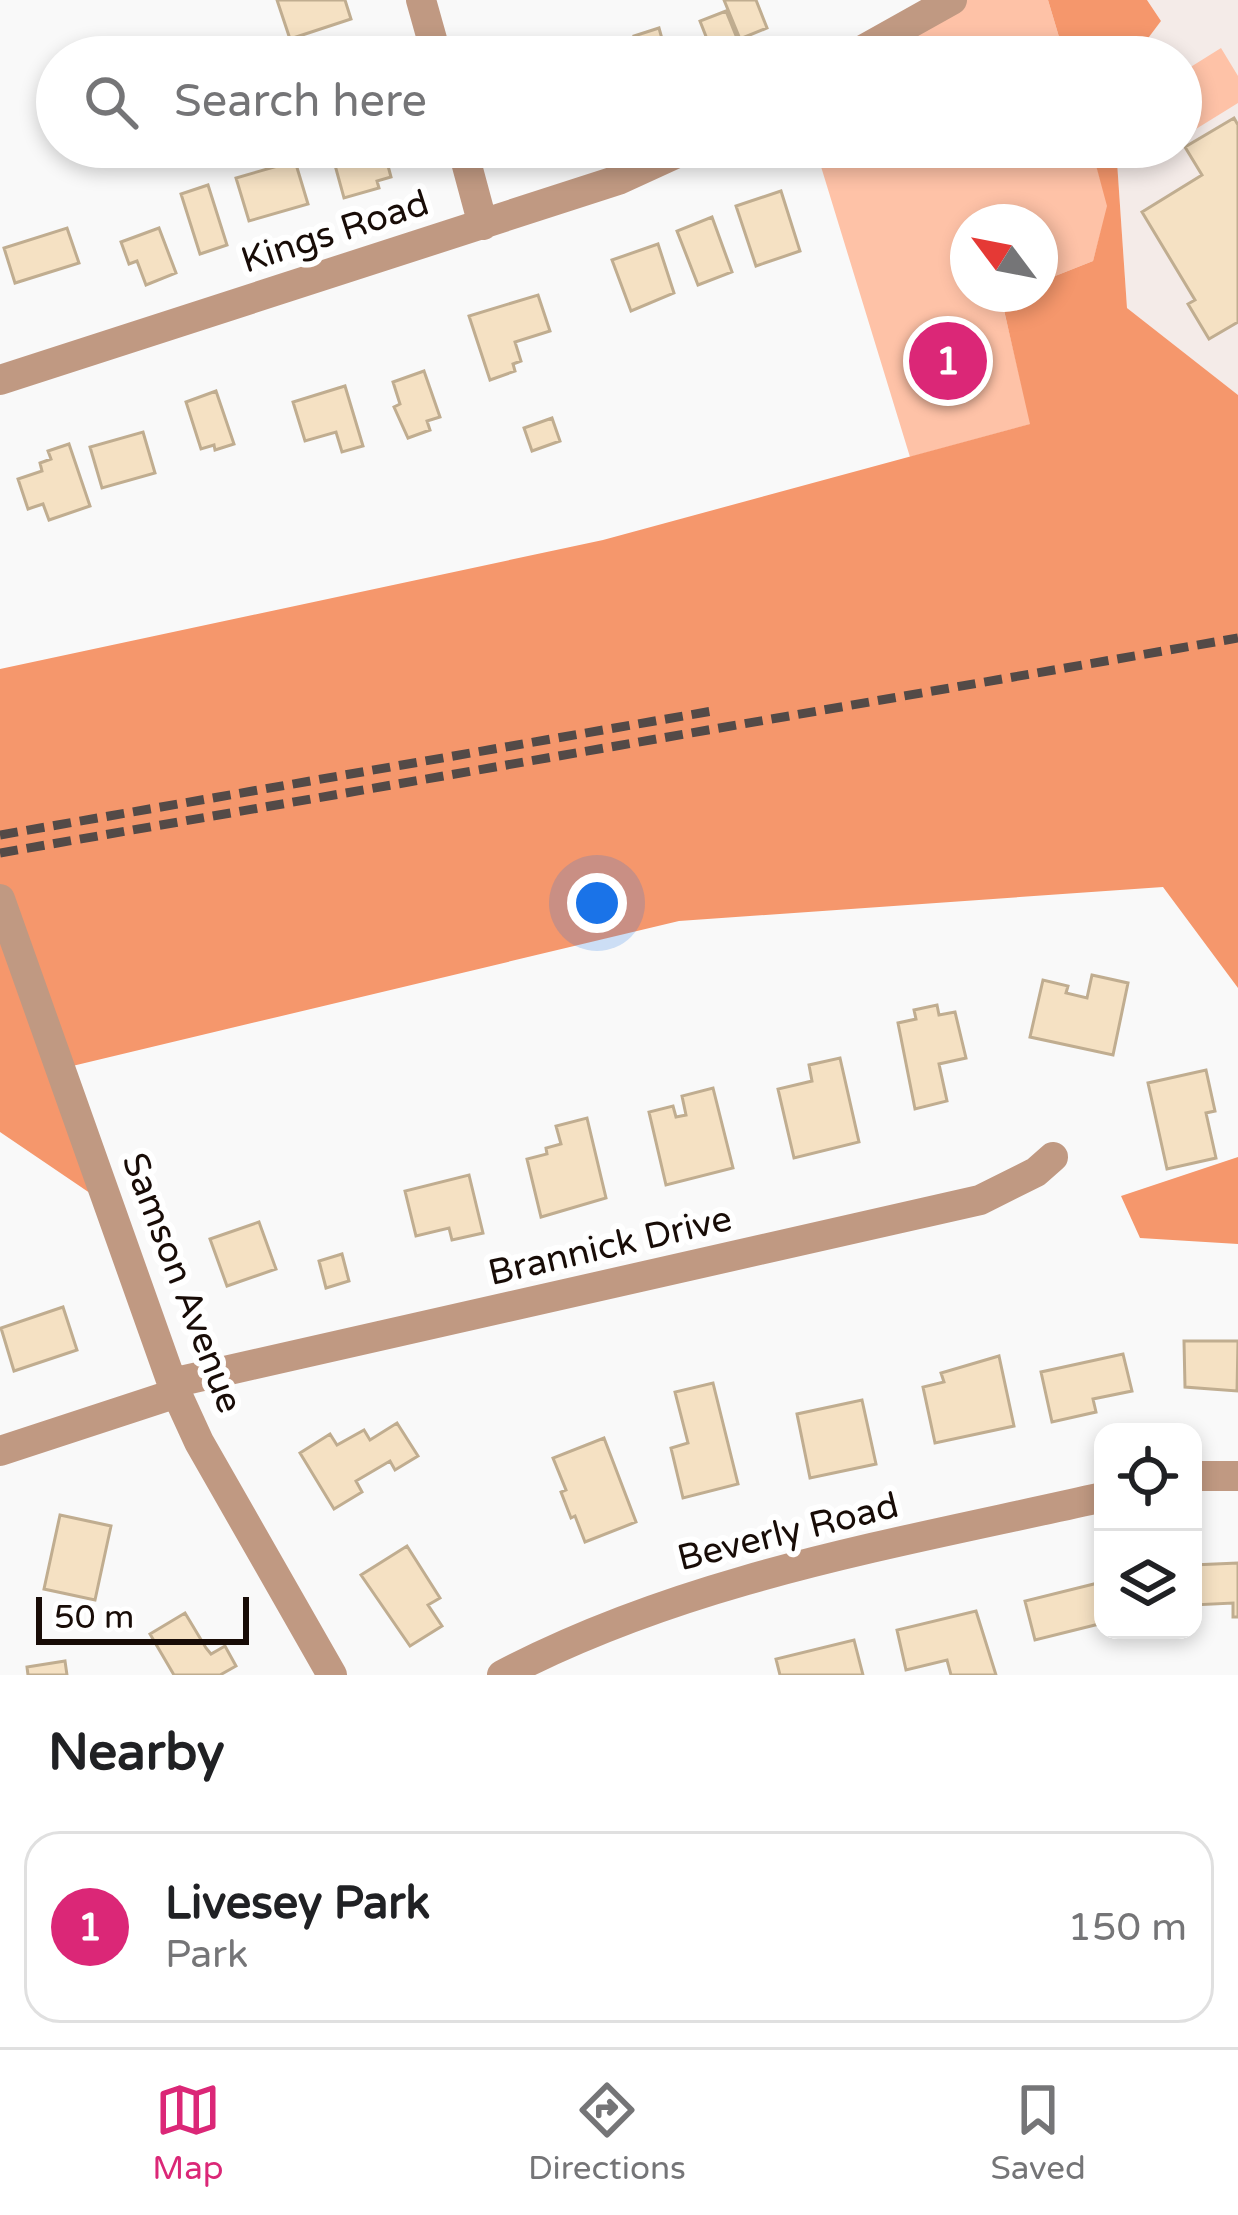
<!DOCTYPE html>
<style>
:root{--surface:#fff;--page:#f6f6f6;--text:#202124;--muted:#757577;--line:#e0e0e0;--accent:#db2777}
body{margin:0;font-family:"Varela Round",sans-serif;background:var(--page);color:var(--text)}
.controls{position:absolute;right:36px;bottom:36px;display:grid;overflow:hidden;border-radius:24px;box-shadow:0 6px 18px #0003}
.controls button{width:108px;height:108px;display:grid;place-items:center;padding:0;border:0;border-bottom:3px solid var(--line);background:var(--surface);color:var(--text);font:60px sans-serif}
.compass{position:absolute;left:950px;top:204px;width:108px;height:108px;border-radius:50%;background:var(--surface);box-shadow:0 6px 18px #0003;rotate:302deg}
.scale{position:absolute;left:36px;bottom:30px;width:213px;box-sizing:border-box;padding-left:12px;border:6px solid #180c07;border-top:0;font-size:33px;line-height:42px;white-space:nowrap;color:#180c07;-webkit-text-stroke:9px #fff;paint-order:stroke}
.you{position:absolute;left:597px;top:903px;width:42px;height:42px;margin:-30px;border:9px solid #fff;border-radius:50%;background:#1a73e8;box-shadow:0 0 0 18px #1a73e833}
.badge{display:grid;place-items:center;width:78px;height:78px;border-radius:50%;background:var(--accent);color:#fff;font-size:39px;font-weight:700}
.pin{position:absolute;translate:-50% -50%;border:6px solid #fff;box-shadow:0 3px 12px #0006}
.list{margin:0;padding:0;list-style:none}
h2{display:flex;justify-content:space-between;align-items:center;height:156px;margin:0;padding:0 48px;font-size:51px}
h2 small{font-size:39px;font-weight:400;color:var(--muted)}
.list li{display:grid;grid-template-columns:78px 1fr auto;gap:36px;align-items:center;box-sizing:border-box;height:192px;margin:0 24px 24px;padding:0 24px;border:3px solid var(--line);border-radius:36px}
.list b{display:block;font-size:45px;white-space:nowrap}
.list p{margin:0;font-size:39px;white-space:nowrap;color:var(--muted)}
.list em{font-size:39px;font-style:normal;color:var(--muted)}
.icon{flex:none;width:66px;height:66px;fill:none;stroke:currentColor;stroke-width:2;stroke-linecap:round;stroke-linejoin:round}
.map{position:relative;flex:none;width:1238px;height:1675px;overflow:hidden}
.search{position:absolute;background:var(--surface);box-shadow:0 6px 18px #0003;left:36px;right:36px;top:36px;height:132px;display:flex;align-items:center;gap:30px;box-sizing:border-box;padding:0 42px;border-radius:66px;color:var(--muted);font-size:45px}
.sheet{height:372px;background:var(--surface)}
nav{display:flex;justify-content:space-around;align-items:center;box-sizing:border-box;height:168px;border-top:3px solid var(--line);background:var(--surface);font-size:33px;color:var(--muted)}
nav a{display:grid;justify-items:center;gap:6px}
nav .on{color:var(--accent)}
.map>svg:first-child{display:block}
</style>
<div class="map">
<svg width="1238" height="1675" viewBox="0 0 1238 1675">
<rect width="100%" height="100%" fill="#f9f9f9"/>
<!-- built -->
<path fill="#f4ebe8" d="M1147,0H1238V395L1127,308L1116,147H1181V57H1134L1161,21Z"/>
<!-- green -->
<path fill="#fec2a7" d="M964,0H1048L1065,57H877Z
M1221,48L1238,76V103L1183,137L1181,73Z
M815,147H1091L1108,206L1093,261L1040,282V222H968V294H1009L1001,298L1031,424L910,457Z"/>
<!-- forest -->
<path fill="#f5976c" d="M1048,0H1147L1161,21L1134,57H1065Z
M1091,147H1116L1127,308L1238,395V988L1163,887L679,921L64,1068L109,1206L0,1132V669L603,540L1030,424L1001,297L1040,294V282L1093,261L1107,206Z
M1238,1157V1244L1140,1238L1121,1196Z"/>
<!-- building -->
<path fill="#f5e1c3" stroke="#c0ad90" stroke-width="3" d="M277,0H345L351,19L290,39Z
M724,0H756L767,28L740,39Z
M726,11L741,48L714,57L700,21Z
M659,28L667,57H636L640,55L634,36Z
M1234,118L1238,125V322L1209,339L1188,304L1195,300L1142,212L1202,175L1185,147Z
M330,147H383L391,177L377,181L379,188L344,198Z
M295,161L308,204L249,221L236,178Z
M208,185L227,245L200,254L181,194Z
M781,191L800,251L756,266L736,206Z
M712,217L732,272L698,285L677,231Z
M67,228L79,263L15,283L4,248Z
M159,228L176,273L146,285L137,261L129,264L121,242Z
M658,244L674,293L631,311L612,260Z
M538,295L550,331L515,342L521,361L513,364L515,371L490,380L469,316Z
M424,371L440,417L427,421L430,430L408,438L394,407L400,404L393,382Z
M345,386L363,446L342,452L336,432L305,441L293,402Z
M216,391L234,444L215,450L214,445L201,449L186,402Z
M552,418L560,441L532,451L524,428Z
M143,432L155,473L102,488L90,447Z
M69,444L90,506L49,520L43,504L28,509L18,479L42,471L40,463L51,459L48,451Z
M1092,975L1128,983L1113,1055L1030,1037L1043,980L1068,986L1066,993L1087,998Z
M937,1005L939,1015L955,1012L966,1058L939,1064L947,1101L915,1109L898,1023L916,1019L914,1010Z
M840,1058L859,1142L794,1158L778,1089L812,1081L809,1065Z
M1206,1070L1215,1111L1206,1113L1216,1158L1167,1169L1148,1083Z
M713,1088L733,1168L666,1185L649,1112L673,1106L676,1117L686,1115L682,1096Z
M587,1118L606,1198L541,1217L527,1159L547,1154L546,1148L561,1144L556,1126Z
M469,1175L483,1233L452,1240L449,1228L416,1236L405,1191Z
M259,1222L276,1269L227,1286L210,1239Z
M342,1254L349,1281L326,1288L319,1261Z
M63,1307L77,1350L14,1371L1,1328Z
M1184,1341H1238L1237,1391L1185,1387Z
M1123,1354L1132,1391L1093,1399L1096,1412L1052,1422L1041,1372Z
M999,1356L1014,1426L935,1443L923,1387L944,1382L941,1373Z
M713,1383L738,1484L683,1498L671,1448L688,1443L675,1392Z
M862,1400L876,1464L810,1478L797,1414Z
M397,1423L418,1456L395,1470L390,1461L356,1481L362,1492L334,1509L300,1453L330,1434L337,1445L364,1430L370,1440Z
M604,1438L636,1522L585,1542L575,1516L571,1518L561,1492L566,1490L553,1458Z
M60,1515L111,1526L95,1600L44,1589Z
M407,1546L440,1598L428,1605L442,1626L410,1646L361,1575Z
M1238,1563V1617H1233V1603L1193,1605V1565Z
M1102,1582L1103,1623L1035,1640L1025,1601Z
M976,1611L996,1675H951L947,1660L906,1670L897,1630Z
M185,1613L206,1648L211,1654L225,1646L236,1666L220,1675H174L150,1634Z
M854,1640L863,1675H780L776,1659Z
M65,1661L67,1675H28L27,1667Z"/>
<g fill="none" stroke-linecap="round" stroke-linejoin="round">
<!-- minor -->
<path stroke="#c09982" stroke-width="30" d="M421,0L437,57
M850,57L952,0
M462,147L483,225
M0,380L618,180L690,147
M0,899L172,1383L199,1442L332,1675
M172,1383L980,1200L1036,1172L1053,1157
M0,1451L177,1393
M1193,1476H1238
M502,1675C688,1577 900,1543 1103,1497"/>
<!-- rail -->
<path stroke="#534a47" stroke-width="9" stroke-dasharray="18 9" stroke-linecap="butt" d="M0,835L718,710
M0,853L1238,638"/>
</g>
<g text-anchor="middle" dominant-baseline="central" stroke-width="12" stroke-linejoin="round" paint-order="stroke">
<!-- street labels -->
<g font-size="36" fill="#180c07" stroke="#fff">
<text transform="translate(335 232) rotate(-18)">Kings Road</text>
<text transform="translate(610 1246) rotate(-13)">Brannick Drive</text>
<text transform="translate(182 1283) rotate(69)">Samson Avenue</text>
<text transform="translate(788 1532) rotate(-14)">Beverly Road</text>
</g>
</g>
</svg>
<div class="controls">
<button><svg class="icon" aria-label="locate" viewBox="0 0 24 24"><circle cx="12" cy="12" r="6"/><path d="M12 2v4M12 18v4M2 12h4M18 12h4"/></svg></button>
<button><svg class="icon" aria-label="layers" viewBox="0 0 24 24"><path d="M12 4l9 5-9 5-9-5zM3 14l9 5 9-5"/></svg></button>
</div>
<svg class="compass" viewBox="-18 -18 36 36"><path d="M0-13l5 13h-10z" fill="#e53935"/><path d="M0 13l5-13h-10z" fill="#757577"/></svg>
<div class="scale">50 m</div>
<div class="you"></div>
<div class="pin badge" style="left:948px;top:361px">1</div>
<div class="search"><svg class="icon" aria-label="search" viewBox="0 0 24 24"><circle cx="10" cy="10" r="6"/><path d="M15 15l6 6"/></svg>Search here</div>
</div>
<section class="sheet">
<h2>Nearby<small></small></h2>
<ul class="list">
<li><span class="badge">1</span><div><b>Livesey Park</b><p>Park</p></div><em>150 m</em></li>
</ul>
</section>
<nav>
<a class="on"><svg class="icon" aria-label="map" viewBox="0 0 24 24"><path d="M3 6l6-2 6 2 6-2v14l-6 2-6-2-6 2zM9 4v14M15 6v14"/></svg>Map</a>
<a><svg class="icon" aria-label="directions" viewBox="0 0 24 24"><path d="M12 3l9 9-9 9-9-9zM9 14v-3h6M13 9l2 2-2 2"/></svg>Directions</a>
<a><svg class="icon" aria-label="saved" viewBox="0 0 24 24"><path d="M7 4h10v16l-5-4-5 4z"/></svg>Saved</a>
</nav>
